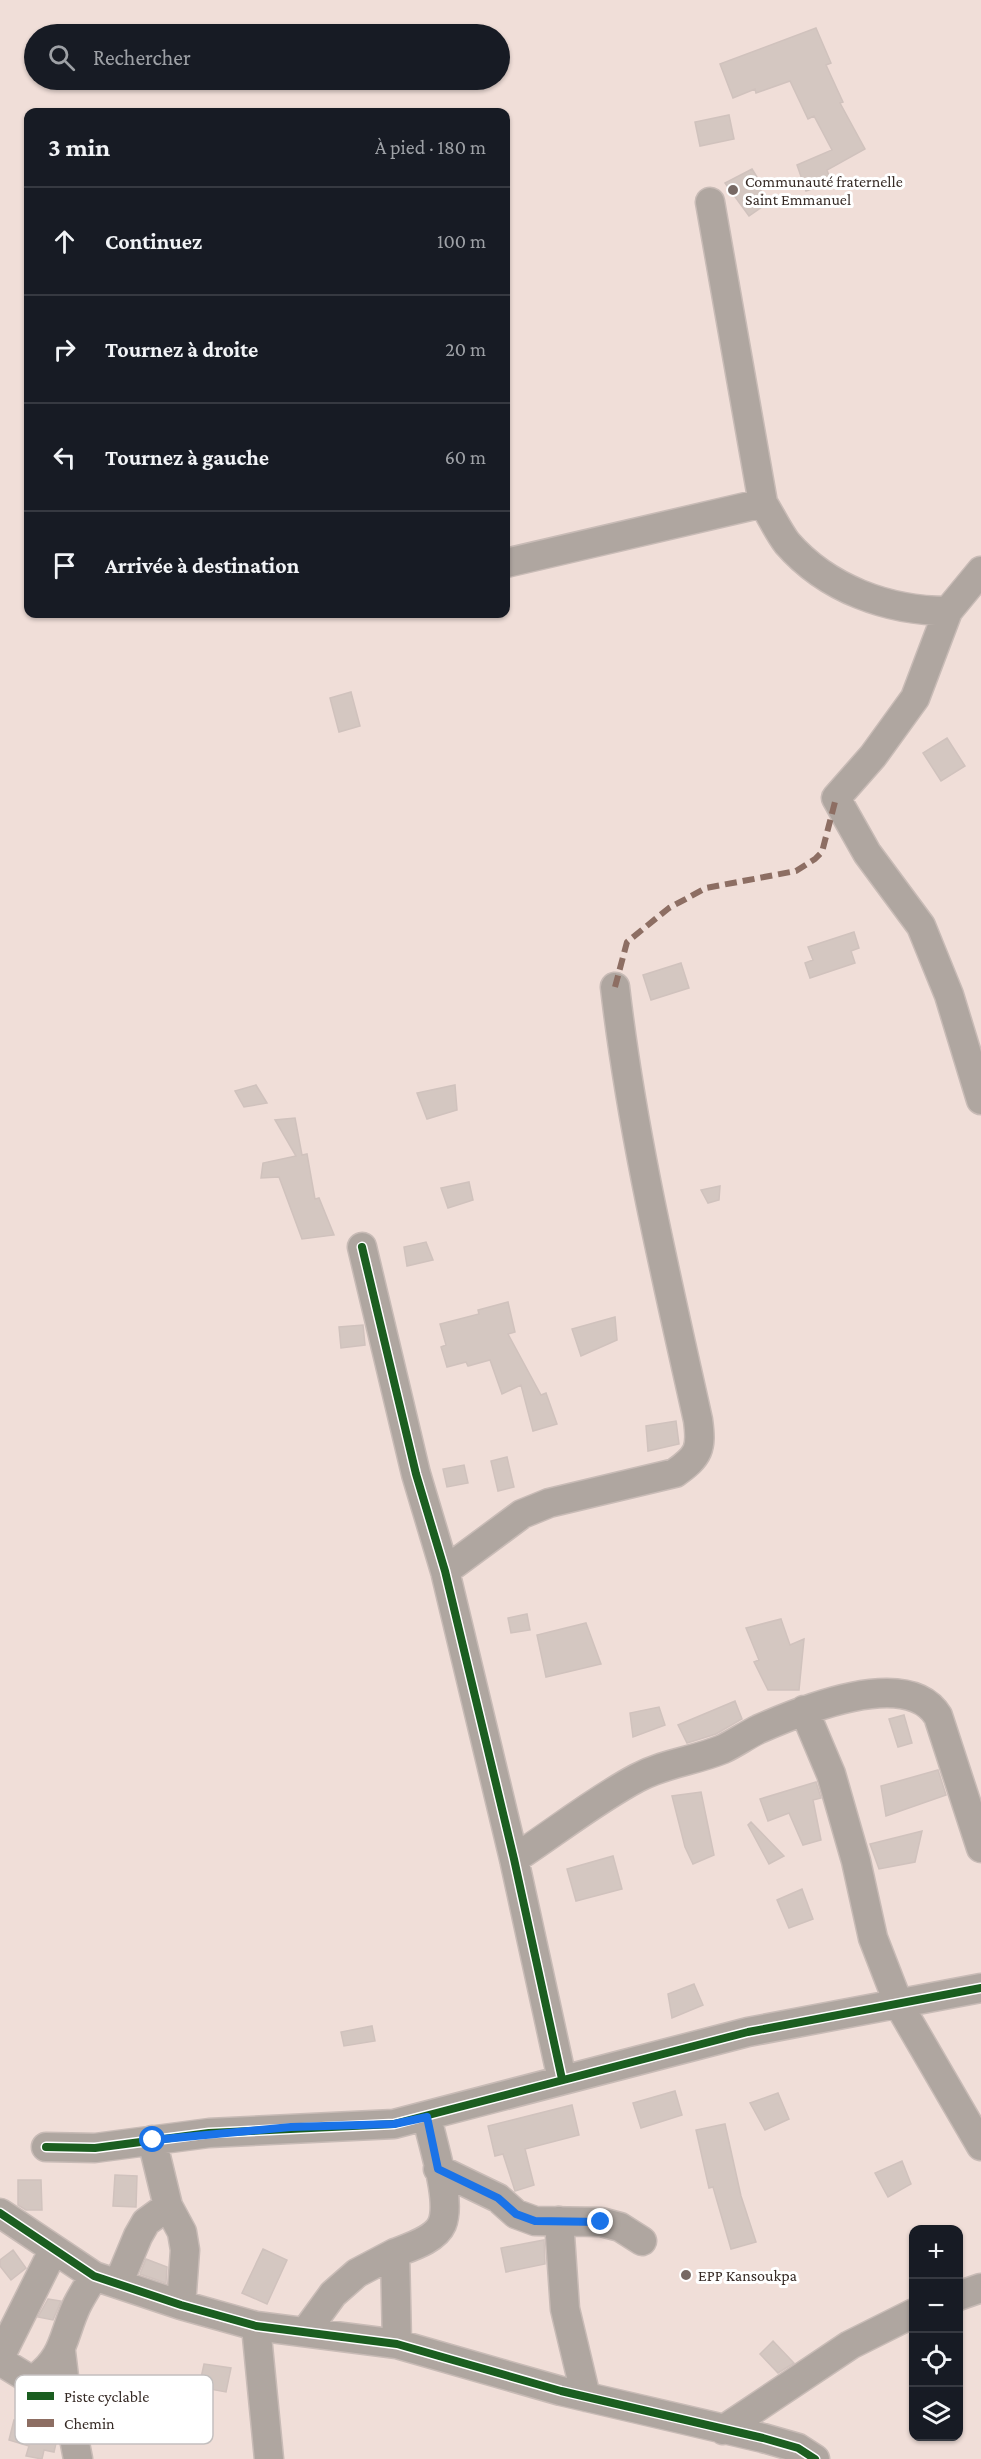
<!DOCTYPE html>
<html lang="fr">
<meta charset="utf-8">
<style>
:root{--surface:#171b24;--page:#20242c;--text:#f1f3f6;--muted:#9ea1a6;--line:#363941}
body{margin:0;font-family:"Crimson Pro",serif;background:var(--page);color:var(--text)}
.controls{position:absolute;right:18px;bottom:18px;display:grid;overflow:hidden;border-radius:12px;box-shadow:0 2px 4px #0004}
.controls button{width:54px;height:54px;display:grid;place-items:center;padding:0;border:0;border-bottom:2px solid var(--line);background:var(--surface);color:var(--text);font:30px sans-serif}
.stop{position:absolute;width:18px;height:18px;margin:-14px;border:4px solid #1a73e8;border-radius:50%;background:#fff}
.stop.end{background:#1a73e8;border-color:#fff;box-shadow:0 2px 6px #0008}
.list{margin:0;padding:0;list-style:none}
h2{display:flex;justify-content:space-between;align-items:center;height:78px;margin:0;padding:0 24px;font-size:26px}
h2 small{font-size:20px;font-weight:400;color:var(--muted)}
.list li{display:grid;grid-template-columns:39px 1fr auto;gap:18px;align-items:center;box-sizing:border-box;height:108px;padding:0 24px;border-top:2px solid var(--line)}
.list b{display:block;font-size:22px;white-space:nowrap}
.list em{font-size:20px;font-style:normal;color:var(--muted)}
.icon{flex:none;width:33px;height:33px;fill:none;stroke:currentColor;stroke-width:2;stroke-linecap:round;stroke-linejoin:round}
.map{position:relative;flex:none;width:981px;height:2459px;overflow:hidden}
.search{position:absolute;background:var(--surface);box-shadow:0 2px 4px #0004;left:24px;top:24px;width:486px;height:66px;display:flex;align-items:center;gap:15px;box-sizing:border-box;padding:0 21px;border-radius:33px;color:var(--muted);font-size:22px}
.panel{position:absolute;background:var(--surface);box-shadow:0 2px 4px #0004;left:24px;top:108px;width:486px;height:510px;border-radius:12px}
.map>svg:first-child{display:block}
</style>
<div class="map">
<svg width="981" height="2459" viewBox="0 0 981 2459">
<rect width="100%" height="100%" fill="#f0ded8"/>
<!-- building -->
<path fill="#d4c7c1" stroke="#d0c2bd" stroke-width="1.5" d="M816,28L831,63L826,65L843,102L840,103L865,149L827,170L831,182L806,191L797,165L832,150L814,116L808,119L790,81L756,93L755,89L733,98L720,64Z
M729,115L734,139L700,146L695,122Z
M752,169L760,182L756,184L769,202L749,216L725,183Z
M351,692L360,726L339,732L330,698Z
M947,738L965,766L941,781L923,753Z
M854,932L859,948L851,951L855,963L810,978L805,963L813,960L808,947Z
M681,963L689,988L651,1000L643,975Z
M256,1085L267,1103L244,1107L235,1091Z
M455,1085L457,1110L427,1119L417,1093Z
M295,1118L302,1155L307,1154L315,1199L319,1198L334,1235L302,1239L279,1177L261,1178L263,1163L296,1156L275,1120Z
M469,1182L473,1200L448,1208L441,1188Z
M720,1186L719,1200L708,1203L701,1190Z
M426,1242L433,1260L407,1266L404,1247Z
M508,1302L515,1332L508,1334L541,1395L546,1393L557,1424L533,1431L521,1385L502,1394L490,1360L468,1366L466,1362L447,1367L441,1347L446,1345L440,1324L479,1314L478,1310Z
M615,1317L617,1340L581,1356L572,1329Z
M363,1325L365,1345L341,1348L339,1327Z
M676,1421L679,1444L648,1451L646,1426Z
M507,1457L514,1487L498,1491L491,1461Z
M464,1465L468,1483L447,1487L443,1469Z
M527,1614L530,1630L511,1633L508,1618Z
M781,1619L790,1645L804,1639L799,1690H768L754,1662L759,1660L746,1628Z
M586,1623L601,1664L546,1677L537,1635Z
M735,1701L742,1719L716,1734L687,1743L678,1725Z
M659,1707L665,1725L633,1737L630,1713Z
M904,1715L912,1743L898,1747L889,1719Z
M938,1770L946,1795L886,1816L881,1786Z
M816,1782L821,1798L813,1800L821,1840L803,1845L789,1813L768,1821L760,1799Z
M701,1792L714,1855L693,1864L685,1847L672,1796Z
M751,1822L784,1856L769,1864L748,1825Z
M922,1831L915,1862L879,1869L870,1844Z
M613,1856L622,1889L576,1901L567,1869Z
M802,1889L813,1919L789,1928L777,1900Z
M694,1984L703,2005L672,2018L668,1994Z
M372,2026L375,2041L344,2046L341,2032Z
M675,2091L682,2115L641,2128L633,2103Z
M778,2093L789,2119L765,2130L750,2103Z
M572,2105L579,2135L525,2149L534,2185L515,2191L503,2154L495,2156L488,2126Z
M725,2124L741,2196L756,2242L731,2249L713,2187L709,2188L696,2130Z
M902,2161L911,2184L888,2197L875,2173Z
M115,2175L137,2176L136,2207L113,2206Z
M18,2180H41L42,2210H26L18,2205Z
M544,2240L545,2264L506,2272L501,2248Z
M263,2249L287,2260L267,2304L242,2293Z
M13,2250L26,2268L11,2280L0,2266V2260Z
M146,2259L167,2267L166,2283L140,2274Z
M48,2299L61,2301L53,2320L38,2317Z
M773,2341L794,2363L778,2373L760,2354Z
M204,2364L231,2368L226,2392L199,2387Z
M41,2419L54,2423L57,2439L54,2452L44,2450L42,2459L26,2456L29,2446L9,2440L14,2420L39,2426Z"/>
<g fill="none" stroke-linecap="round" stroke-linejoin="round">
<!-- minor casing -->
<g stroke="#c8bbb6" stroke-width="31">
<path id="minor" d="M710,202L763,503C771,516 778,531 787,543C827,589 888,611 948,611
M506,563L763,503
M981,571L948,611L915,698L873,756L836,798L867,853L921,926L949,995L981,1100
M362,1247L416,1474L445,1571L514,1859L562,2079
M445,1571L522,1514L549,1503L675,1473C699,1456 702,1449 698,1420C666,1276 632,1134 615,987
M804,1710L831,1774L856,1861L873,1938L899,2005L981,2146
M514,1859C554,1833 594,1801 637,1778C665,1763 694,1761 723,1749C735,1743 747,1735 759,1729C800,1711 907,1666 938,1716L981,1848
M152,2140L168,2206L182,2232L185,2250L181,2305
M46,2147L95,2148L209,2133L394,2124L748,2032L981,1988
M438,2169L498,2198L516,2214L535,2221L601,2222L620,2227L642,2241
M0,2213L94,2276L181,2305L256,2326L397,2344L561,2391L763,2438L798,2448L815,2459
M559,2221L565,2309L586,2397
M118,2284L138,2236L146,2222L168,2206
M958,2296L981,2288
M256,2326L269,2459
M306,2331L333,2294L357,2273L395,2253
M397,2344L395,2253C410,2247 435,2240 442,2224C452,2200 432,2143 427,2117
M61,2352L67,2402L78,2459
M0,2357L54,2249
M0,2361L26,2377L36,2378C65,2357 63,2334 77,2305C82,2295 88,2286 94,2276
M723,2430L850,2345L914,2313"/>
</g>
<!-- minor -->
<use href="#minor" stroke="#afa6a0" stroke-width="28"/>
<!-- quiet -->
<path stroke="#8d6e63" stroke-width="6" stroke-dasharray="12 6" stroke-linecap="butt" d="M615,987L627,942L669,908L706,888L796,871L815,859L822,852L836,798"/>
<!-- cycleway casing -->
<g stroke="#fff" stroke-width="11">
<path id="cycleway" d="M362,1247L416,1474L445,1571L514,1859L562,2079
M46,2147L95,2148L209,2133L394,2124L748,2032L981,1988
M0,2213L94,2276L181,2305L256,2326L397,2344L561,2391L763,2438L798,2448L815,2459"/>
</g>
<!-- cycleway -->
<use href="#cycleway" stroke="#1b5e20" stroke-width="8"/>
</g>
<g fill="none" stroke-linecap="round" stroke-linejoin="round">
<!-- route -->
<path stroke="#1a73e8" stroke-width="8" d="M153,2140L291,2127L394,2124L427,2117L438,2169L498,2198L516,2214L535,2221L601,2222"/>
</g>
<!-- markers -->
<g fill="#776964" stroke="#fff" stroke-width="2">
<circle cx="733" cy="190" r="6"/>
<circle cx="686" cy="2275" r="6"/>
</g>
<g text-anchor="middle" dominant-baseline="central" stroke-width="6" stroke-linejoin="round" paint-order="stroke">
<!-- poi labels -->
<g font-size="16" fill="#362a25" stroke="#fff" text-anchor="start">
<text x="745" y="181">Communauté fraternelle<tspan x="745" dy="18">Saint Emmanuel</tspan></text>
<text x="698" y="2275">EPP Kansoukpa</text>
</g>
</g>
<!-- legend -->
<rect x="15" y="2375" width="198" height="69" rx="9" fill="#fff" stroke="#c3bfbe" stroke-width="1.5"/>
<rect x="27" y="2392" width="27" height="8" fill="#1b5e20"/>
<rect x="27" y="2419" width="27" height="8" fill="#8d6e63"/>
<g font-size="16" fill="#362a25">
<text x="64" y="2402">Piste cyclable</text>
<text x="64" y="2429">Chemin</text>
</g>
</svg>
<div class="controls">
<button>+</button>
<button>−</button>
<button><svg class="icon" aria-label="locate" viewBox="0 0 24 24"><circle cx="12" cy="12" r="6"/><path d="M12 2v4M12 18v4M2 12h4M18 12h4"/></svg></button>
<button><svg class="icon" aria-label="layers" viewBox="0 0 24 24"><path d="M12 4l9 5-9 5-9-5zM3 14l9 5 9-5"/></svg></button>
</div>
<div class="stop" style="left:153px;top:2140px"></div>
<div class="stop end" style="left:601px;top:2222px"></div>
<div class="search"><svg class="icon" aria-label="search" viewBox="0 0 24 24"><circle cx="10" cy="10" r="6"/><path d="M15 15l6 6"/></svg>Rechercher</div>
<section class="panel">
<h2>3 min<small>À pied · 180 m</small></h2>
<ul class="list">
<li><svg class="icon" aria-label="ahead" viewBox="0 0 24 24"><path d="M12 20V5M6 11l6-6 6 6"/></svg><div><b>Continuez</b></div><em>100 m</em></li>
<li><svg class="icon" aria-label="right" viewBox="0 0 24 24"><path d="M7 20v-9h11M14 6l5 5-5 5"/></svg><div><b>Tournez à droite</b></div><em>20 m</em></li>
<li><svg class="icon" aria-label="left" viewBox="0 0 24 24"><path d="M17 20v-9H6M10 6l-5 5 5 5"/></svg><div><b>Tournez à gauche</b></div><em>60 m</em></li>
<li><svg class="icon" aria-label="arrive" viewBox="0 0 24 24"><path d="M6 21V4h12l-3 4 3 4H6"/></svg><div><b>Arrivée à destination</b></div></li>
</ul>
</section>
</div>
